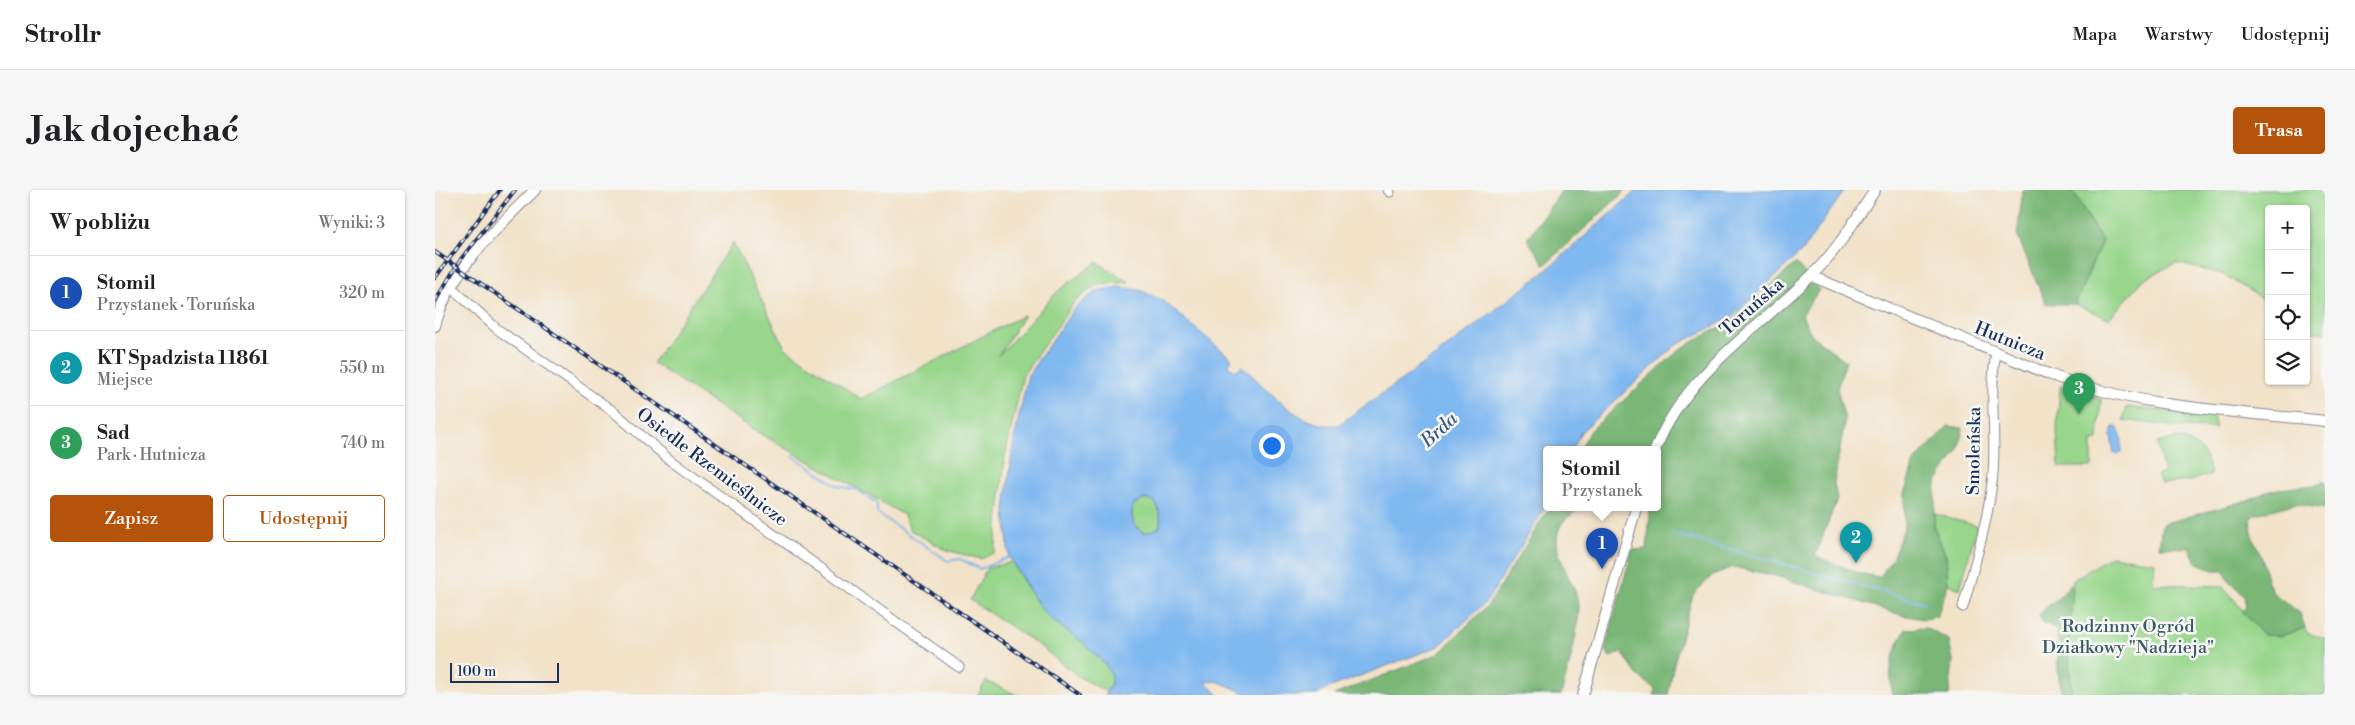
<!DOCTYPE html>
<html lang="pl">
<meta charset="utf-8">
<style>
:root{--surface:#fff;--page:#f6f6f6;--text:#202124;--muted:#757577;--line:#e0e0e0;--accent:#b45309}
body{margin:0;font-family:"Libre Bodoni",serif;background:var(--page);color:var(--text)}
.controls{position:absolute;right:15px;top:15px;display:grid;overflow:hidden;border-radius:5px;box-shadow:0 1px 4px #0004}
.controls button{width:45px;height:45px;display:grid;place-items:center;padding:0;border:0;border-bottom:1px solid var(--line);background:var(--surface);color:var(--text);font:25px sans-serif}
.scale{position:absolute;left:15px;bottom:12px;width:109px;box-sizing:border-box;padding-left:5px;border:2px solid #1b2f5e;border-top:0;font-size:14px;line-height:18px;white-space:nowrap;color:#1b2f5e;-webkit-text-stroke:4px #f6f6f2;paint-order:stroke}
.you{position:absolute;left:836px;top:255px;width:18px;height:18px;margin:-12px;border:4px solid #fff;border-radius:50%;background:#1a73e8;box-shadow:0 0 0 8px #1a73e833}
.badge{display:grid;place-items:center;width:32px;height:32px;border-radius:50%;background:var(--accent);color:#fff;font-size:16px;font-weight:700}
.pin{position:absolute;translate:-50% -41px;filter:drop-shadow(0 1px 2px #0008)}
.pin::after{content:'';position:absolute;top:26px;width:18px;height:15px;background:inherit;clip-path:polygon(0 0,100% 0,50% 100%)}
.popup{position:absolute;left:1108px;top:256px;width:118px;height:65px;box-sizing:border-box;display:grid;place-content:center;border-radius:5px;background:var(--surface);filter:drop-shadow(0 1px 4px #0005);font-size:16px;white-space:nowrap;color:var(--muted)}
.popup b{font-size:19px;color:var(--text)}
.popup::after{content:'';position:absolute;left:50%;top:100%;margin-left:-10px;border:10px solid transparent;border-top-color:var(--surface)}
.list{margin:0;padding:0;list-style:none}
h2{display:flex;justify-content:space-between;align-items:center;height:65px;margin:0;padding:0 20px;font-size:21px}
h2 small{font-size:16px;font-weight:400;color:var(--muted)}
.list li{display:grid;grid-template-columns:32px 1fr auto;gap:15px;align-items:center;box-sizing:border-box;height:75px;padding:0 20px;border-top:1px solid var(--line)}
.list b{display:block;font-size:19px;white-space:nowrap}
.list p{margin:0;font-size:16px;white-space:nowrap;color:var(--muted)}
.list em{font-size:16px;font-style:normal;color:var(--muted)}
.actions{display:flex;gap:10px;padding:15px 20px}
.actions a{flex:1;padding:11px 0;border:1px solid var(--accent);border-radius:5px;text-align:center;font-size:18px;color:var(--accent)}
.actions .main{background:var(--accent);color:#fff}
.icon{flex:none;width:28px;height:28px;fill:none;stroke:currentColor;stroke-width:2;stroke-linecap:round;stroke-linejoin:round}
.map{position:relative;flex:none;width:1890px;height:505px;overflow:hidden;border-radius:5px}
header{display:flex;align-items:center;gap:30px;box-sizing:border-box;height:70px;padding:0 25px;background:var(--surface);border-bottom:1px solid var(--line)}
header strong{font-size:24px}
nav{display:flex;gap:28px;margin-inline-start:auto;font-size:18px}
.intro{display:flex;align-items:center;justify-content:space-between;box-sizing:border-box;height:120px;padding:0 30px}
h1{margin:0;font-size:35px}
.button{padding:12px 22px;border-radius:5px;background:var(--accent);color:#fff;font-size:18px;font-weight:700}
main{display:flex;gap:30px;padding:0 30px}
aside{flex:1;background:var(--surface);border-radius:5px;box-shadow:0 1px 4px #0004}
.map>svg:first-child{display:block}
</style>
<header>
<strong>Strollr</strong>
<nav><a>Mapa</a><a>Warstwy</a><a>Udostępnij</a></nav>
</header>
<div class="intro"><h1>Jak dojechać</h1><a class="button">Trasa</a></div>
<main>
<aside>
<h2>W pobliżu<small>Wyniki: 3</small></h2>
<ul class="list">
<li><span class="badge" style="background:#1a4fb4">1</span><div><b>Stomil</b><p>Przystanek · Toruńska</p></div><em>320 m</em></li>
<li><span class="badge" style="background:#0f9aa8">2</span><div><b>KT Spadzista 11861</b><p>Miejsce</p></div><em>550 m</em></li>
<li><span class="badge" style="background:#2e9e5b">3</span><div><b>Sad</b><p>Park · Hutnicza</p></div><em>740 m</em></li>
</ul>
<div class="actions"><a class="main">Zapisz</a><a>Udostępnij</a></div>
</aside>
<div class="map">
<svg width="1890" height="505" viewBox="0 0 1890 505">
<rect width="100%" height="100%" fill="#f6f6f2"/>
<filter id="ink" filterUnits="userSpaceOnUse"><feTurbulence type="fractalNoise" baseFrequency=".02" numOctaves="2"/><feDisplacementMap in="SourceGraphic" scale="10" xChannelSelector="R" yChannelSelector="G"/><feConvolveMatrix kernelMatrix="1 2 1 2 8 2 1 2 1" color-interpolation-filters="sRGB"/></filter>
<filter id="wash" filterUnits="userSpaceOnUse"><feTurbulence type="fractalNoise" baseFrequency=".0096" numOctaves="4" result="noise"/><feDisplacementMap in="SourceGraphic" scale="20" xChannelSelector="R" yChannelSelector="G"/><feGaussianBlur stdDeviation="1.12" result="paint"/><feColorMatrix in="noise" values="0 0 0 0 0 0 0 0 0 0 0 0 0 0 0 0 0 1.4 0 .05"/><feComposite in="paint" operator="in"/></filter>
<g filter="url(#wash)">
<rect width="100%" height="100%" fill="#f2e2c8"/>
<!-- green -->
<path fill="#98d68b" stroke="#5a8274" d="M1637,0H1890V143L1871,141V19H1834V113L1787,84L1741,73L1709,89L1674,129L1640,114L1667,51Z
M298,52L350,158L426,209L589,125L563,166L623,101L662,72L694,92L662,95L640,111L588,185L570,266L560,362L546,369L511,360L475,340L469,325L324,243L218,173Z
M1625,196L1666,209L1663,250L1657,251V277H1624L1622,239Z
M1692,217L1778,226L1781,238L1742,237L1688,230Z
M1743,248C1768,256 1768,260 1776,284L1754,291L1726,294L1722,285L1729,282L1722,253Z
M709,309L719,311C725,320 727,328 724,338L710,343C698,338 694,326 699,314Z
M1500,324L1542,336L1525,399L1513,394L1511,366L1499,337Z
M1676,366L1720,372L1718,394L1788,396L1828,445L1870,438L1872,443L1890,449V505H1637L1633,460L1638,390Z
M577,372C586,387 595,404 606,418C620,436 671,463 676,484C678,490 675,497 672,502L644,487L605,456L535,410L552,378Z
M551,491L582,505H583H543Z"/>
<!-- forest -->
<path fill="#7ab777" stroke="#4a736a" d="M1127,0H1191L1110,75L1092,49Z
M1588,0H1637L1667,51L1640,114H1611L1582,45Z
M1361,73L1384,100L1367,125L1377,146L1411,171L1402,199L1410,229L1399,294L1402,309L1380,366L1426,384L1445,387L1457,369L1469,338L1470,303L1479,272L1513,236L1528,238L1524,259L1501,293L1499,337L1511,366L1513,394L1502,427L1489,429L1466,425L1337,385L1298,377L1278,385L1258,405L1239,473L1233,505H1219L1220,499L1202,485L1187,462L1175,467L1170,460L1197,360L1212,359L1215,322L1216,318H1222V260H1145L1154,242L1245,159L1298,130Z
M1890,290V319L1860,314L1821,324L1815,330L1818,348L1826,365L1833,392L1838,403L1865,423L1870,438L1846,446L1828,445L1807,421L1811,417L1809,405L1797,394L1788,380H1779L1762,373L1754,358L1724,357L1727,334L1810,311L1836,300L1879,295Z
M1114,318H1169L1167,321C1157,317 1147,317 1138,323C1107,343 1129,376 1140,401C1141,406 1144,411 1144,415C1143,446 1134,476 1126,505H899L1003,464L1054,414Z
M1635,394L1638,398L1633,460L1637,505H1626C1628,499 1625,495 1624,489C1621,473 1625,456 1622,440L1608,432L1604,425C1613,414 1628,407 1635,394Z
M1491,438L1514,450L1518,471L1514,505H1458C1452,479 1458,461 1471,439Z"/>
<!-- water -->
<path fill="#80b8f0" stroke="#4e74a7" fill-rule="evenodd" d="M1202,0H1410L1368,60L1297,127L1241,155L1146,242L1137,260H1112V314L1052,411L1004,456L896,497L882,505H814L782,491L771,492L784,505H670L676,494V484L670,474L645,450L617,430L605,417L574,367L570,319L579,249L593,185L639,119L661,101L683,97L704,100L727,110L797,169L793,175L800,181L807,176C833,199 865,240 903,235L1007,161L1107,84ZM709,309L719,311C725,320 727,328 724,338L710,343C698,338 694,326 699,314Z
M1678,237H1682L1687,248L1686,263L1681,265L1679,263L1676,246Z"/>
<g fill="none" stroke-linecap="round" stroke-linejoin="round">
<!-- stream -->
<path stroke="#80b8f0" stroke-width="2" d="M358,266L403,296L423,300L442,314V323L513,371L525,369L545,379L574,367
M1235,343L1490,413"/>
</g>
</g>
<g filter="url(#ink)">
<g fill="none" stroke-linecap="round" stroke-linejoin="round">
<!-- minor casing -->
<g stroke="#868893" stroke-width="11">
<path id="minor" d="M953,0L955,2
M16,97L62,139L179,222L236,271L524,477
M1528,417C1539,376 1552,335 1557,293C1563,250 1553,206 1561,163"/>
</g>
<!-- tertiary casing -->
<g stroke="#868893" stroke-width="12">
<path id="tertiary" d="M1376,86L1616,185C1704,218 1797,221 1890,231
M0,136C14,81 61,39 100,0
M1220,260C1250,184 1320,141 1376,86C1402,61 1420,30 1440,0
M1148,505L1201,318"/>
</g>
<!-- minor -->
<use href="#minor" stroke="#fff" stroke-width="9"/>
<!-- tertiary -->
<use href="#tertiary" stroke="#fff" stroke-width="10"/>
<!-- rail casing -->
<g stroke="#1b2f5e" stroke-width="4">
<path id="rail" d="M0,62L645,505
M0,88L65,0
M0,111L26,69L80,0"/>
</g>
<!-- rail -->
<use href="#rail" stroke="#f6f6f2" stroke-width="2" stroke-dasharray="5.5" stroke-linecap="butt"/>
</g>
</g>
<g text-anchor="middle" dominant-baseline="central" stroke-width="5" stroke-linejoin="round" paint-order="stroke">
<!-- street labels -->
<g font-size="18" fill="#1b2f5e" stroke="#f6f6f2">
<text transform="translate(1317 117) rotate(-41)">Toruńska</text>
<text transform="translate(1575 151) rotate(22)">Hutnicza</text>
<text transform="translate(1539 261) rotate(-89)">Smoleńska</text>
<text transform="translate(277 277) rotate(37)">Osiedle Rzemieślnicze</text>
</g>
<!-- park labels -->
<g font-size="18" fill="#3a5969" stroke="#f6f6f2">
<text x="1693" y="436">Rodzinny Ogród<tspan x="1693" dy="21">Działkowy "Nadzieja"</tspan></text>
</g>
<!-- water labels -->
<g font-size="19" font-style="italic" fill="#39588a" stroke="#f6f6f2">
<text transform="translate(1004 240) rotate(-42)">Brda</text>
</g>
</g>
</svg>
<div class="controls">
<button>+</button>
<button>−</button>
<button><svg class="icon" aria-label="locate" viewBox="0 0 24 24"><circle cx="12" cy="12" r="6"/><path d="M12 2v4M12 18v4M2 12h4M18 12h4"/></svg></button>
<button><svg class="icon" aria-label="layers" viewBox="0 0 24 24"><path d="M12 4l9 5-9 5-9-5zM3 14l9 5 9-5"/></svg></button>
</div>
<div class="scale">100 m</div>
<div class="you"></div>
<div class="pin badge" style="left:1167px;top:379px;background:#1a4fb4">1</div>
<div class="popup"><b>Stomil</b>Przystanek</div>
<div class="pin badge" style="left:1421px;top:373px;background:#0f9aa8">2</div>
<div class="pin badge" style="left:1644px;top:224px;background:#2e9e5b">3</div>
</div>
</main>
